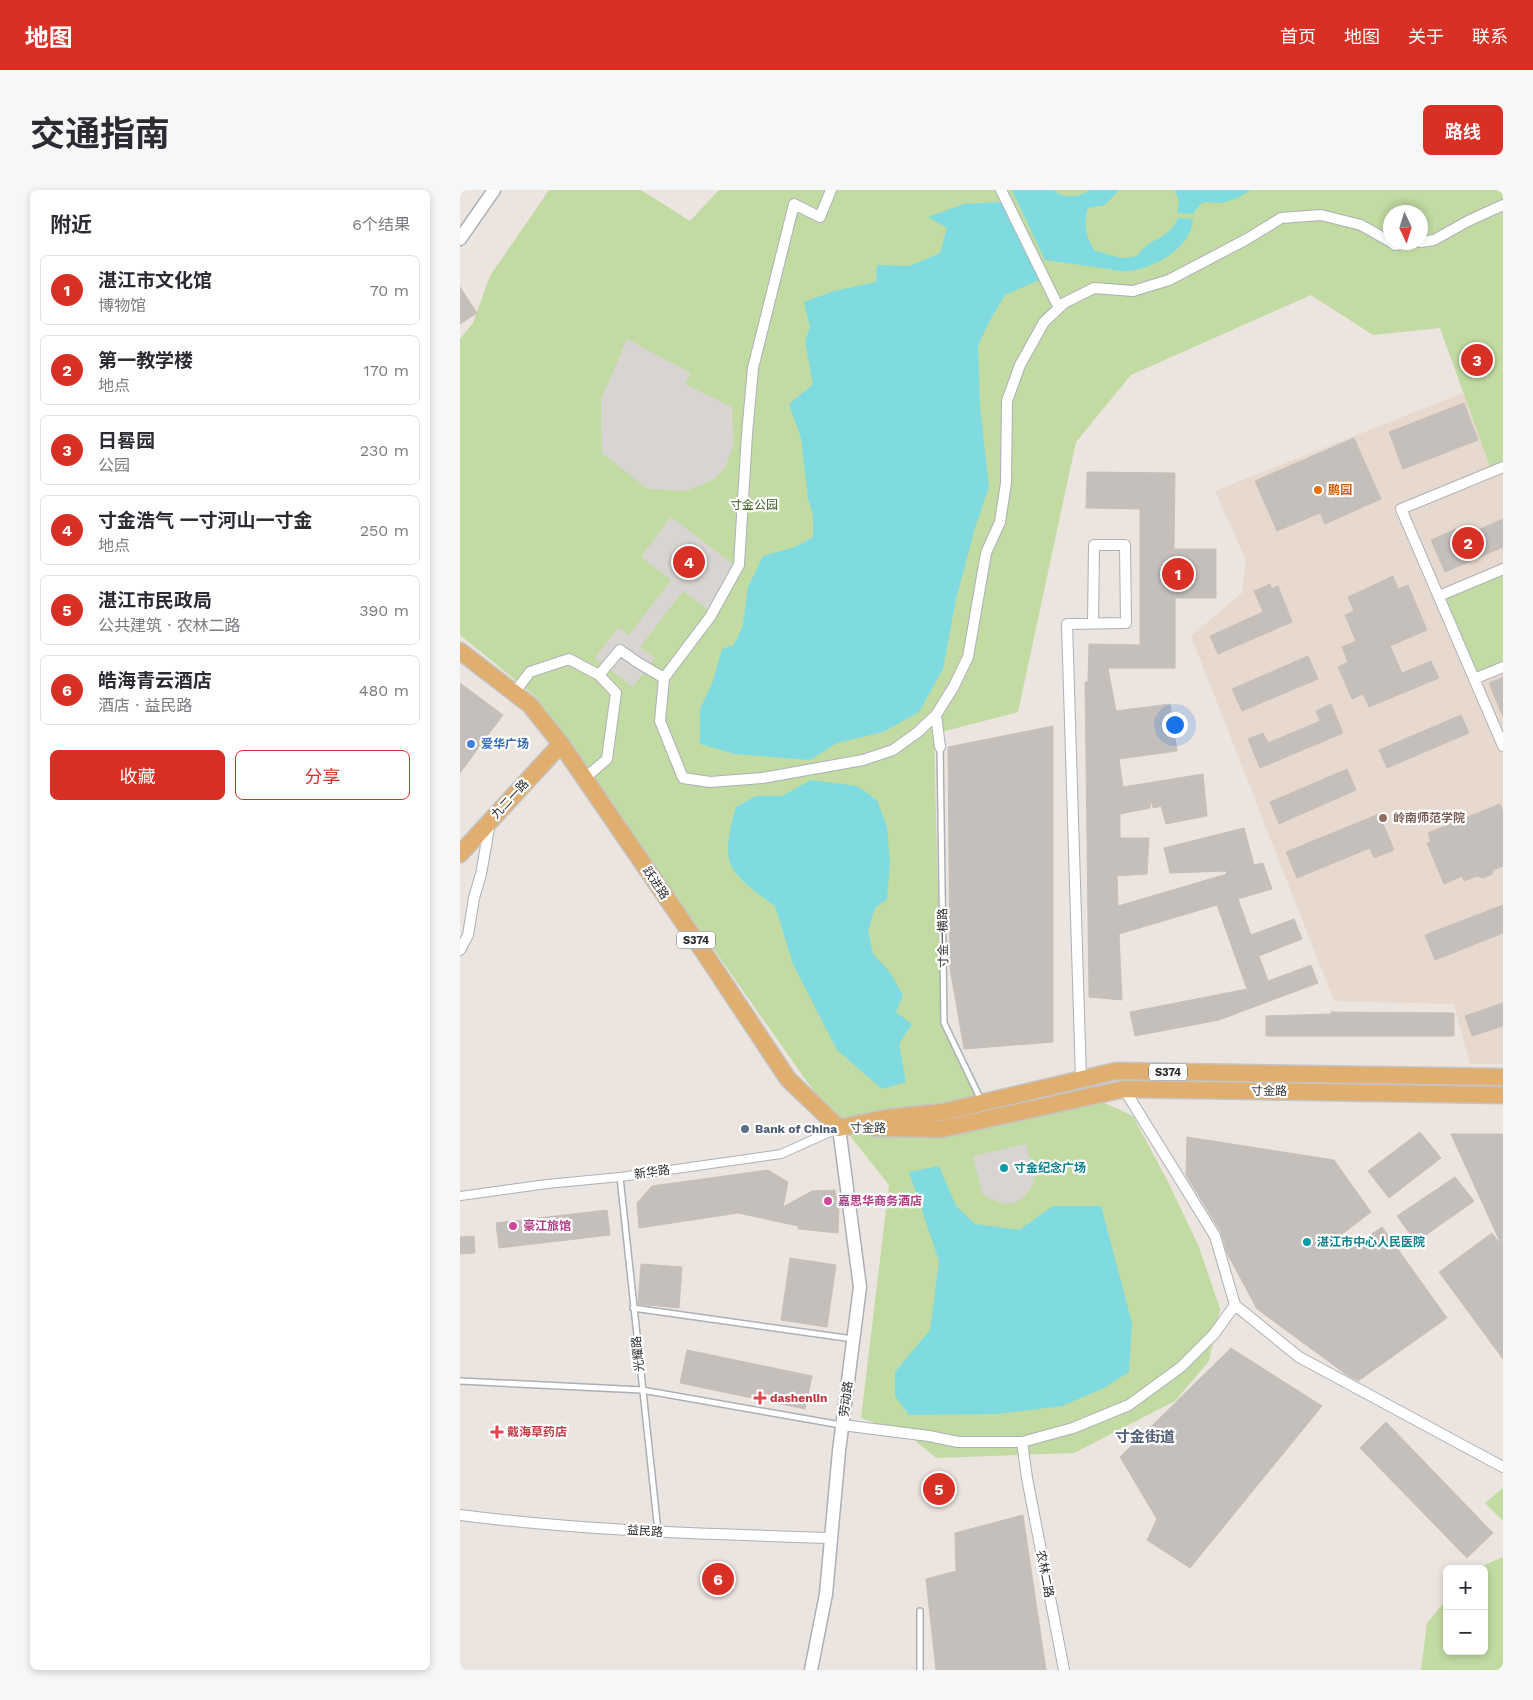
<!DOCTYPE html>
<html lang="zh">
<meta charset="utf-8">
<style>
:root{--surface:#fff;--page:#f7f7f7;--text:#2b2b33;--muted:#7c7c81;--line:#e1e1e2;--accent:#d93025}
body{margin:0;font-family:"Work Sans","Noto Sans SC",sans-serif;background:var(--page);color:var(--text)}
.controls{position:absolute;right:15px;bottom:15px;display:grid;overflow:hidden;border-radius:8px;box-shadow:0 2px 8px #0003}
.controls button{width:45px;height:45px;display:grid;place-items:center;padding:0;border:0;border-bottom:1px solid var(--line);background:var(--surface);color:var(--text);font:25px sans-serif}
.compass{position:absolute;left:923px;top:15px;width:45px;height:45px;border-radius:50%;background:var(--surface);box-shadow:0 2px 8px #0003;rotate:176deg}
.you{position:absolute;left:714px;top:534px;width:18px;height:18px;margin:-12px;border:4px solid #fff;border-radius:50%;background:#1a73e8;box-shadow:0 0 0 8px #1a73e833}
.badge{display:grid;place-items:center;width:32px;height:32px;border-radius:50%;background:var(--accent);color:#fff;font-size:16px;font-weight:700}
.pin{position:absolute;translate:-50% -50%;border:2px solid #fff;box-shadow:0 1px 5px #0006}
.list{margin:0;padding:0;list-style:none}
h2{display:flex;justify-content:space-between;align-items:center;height:65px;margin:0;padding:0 20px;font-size:21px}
h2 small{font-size:16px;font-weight:400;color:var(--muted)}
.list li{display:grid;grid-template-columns:32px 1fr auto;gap:15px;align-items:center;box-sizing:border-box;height:70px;margin:0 10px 10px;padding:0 10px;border:1px solid var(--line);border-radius:8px}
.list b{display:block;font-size:19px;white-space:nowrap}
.list p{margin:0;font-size:16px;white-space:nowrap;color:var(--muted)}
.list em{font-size:16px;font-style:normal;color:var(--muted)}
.actions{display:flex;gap:10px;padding:15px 20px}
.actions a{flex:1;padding:11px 0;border:1px solid var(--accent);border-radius:8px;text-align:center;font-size:18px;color:var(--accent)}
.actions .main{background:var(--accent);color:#fff}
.map{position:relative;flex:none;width:1043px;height:1480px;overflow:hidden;border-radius:8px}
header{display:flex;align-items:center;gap:30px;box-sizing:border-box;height:70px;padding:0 25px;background:var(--accent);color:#fff}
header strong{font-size:24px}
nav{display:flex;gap:28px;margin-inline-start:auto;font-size:18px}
.intro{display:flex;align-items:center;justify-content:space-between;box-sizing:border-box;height:120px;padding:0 30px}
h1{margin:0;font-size:35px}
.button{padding:12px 22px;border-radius:8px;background:var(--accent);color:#fff;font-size:18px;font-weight:700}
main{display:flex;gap:30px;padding:0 30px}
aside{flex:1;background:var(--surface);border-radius:8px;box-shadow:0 2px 8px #0003}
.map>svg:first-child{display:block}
</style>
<header>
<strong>地图</strong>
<nav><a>首页</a><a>地图</a><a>关于</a><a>联系</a></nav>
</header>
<div class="intro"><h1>交通指南</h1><a class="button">路线</a></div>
<main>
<aside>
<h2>附近<small>6个结果</small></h2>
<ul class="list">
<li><span class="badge">1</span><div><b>湛江市文化馆</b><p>博物馆</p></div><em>70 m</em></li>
<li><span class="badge">2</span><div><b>第一教学楼</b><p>地点</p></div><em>170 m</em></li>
<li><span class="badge">3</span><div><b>日晷园</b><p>公园</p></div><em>230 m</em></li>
<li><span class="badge">4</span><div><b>寸金浩气 一寸河山一寸金</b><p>地点</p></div><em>250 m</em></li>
<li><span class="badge">5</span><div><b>湛江市民政局</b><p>公共建筑 · 农林二路</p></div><em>390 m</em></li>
<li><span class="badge">6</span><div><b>皓海青云酒店</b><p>酒店 · 益民路</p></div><em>480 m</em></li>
</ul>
<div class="actions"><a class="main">收藏</a><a>分享</a></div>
</aside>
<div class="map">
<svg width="1043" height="1480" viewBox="0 0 1043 1480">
<rect width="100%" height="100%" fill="#ebe4df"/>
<!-- education -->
<path fill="#e7d9ce" d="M1043,84V874H1010L994,814L874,811L731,446L782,403L786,370L755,301L1003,203Z"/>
<!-- green -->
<path fill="#c1dba3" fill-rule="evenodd" d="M89,0H181L230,31L259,0H1043V277L1032,282L980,138L913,145L851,105L671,185L616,252L558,522L474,544L481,832L537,936L640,911L673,926L708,992L739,1057L760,1119L749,1171L715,1211L614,1263L476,1268L447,1244L401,1228L429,995L348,893L76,507L0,445V149L13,133L30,86ZM931,22H961V52H931Z
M1043,379V477L1014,489L979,406Z
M1043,1298V1331L1025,1313Z
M1043,1367V1480H961L967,1433L987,1409V1461H1024V1379H1015Z"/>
<!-- plaza -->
<path fill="#d8d4d2" d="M167,149L231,183L225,194L272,217L273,256L265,278L253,290L226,301L188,299L142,263L141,209Z
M211,327L278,378L247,419L223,401L180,457L195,468L173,497L135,468L158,438L169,445L211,390L181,367Z
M566,954L575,989L570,999L562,1009L554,1013L545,1014L528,1008L522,1003L513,966Z"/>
<!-- water -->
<path fill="#7fdbe0" d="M552,0H594C602,9 620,8 629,0H659L645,15L628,18C623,34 626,48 635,61C653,64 657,71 677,66C691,46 708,51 718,28L733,29C731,58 695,78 669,81C661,82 651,79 642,78C623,75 604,73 585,70Z
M715,0H791C783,5 774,10 765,12C748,16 746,4 733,24L717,23L719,11Z
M541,12L579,90L545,105L529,132L518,156L520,216L529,297L515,338L496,409L483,479L459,522L423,542L377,553L350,570L275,564L240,554V519L253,491L262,459L274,455L283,435L288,397L303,366L335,357L353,347V325L348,308L341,248L329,214L353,194L345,151L350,137L344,112L374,101L416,92L417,75L449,76L480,63L487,38L468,27L504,14Z
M351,590L397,596L417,610L427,637L430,673L427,709L415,718L408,741L413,764L429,781L443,805L436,822L452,834L439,854L446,892L422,899L377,860L333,774L315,716C303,708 272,686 269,670C266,653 271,634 276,617L296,606H322Z
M479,976L496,1016L515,1034L559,1040L593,1016H641L672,1133L669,1182L644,1198L602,1216L537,1224L449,1225L435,1206V1182L470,1140L479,1071L449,982Z"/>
<!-- building -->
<path fill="#c4bfbb" stroke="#c7bfb9" d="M0,97L17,123L0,134Z
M1004,213L1018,250L943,279L929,242Z
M894,248L921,309L865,334L860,323L817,341L795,291Z
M627,282L715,283L714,359H756V408H715V478H648L656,521L710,514L717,561L659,569L663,597L743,584L747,626L706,634L701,616L693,618L691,609L690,618L660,624V648H689L687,684L657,686L658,716L767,684L766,681L710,683L704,658L784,638L794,675L803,673L812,699L778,709L791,745L834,729L842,749L799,766L808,791L851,775L858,793L759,830L675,846L670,822L787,799L757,715L659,744L662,810L629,807L625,492H628L629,454L680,455V319L626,318Z
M1043,329V357L985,382L971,350L996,339L1000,348Z
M933,386L938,399L948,395L967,440L930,456L942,483L971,471L979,488L909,517L903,504L892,509L878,477L888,472L882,457L896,451L885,425L894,421L888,407Z
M810,394L812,399L818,396L832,432L758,464L750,446L803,422L794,401Z
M848,466L858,489L782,521L772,499Z
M1043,487V527L1029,493Z
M0,493L43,525L0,583Z
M871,514L883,543L800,578L788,549L803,543L808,553L860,531L856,521Z
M1001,525L1009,543L927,578L919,560Z
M593,536V852L504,859L490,778L488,557Z
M887,579L896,600L819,634L810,612Z
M1040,614L1043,622V676L1033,680L1032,684L1023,688L1017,686L1004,691L1002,686L984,694L967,653L971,652L968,643Z
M919,624L934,660L914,668L910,658L837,688L826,662Z
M1043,715V743L975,770L965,745Z
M1043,813V836L1012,846L1005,826Z
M871,822L994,823V846H806V826L871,824Z
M960,942L981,968L929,1008L908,981Z
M991,944H1043V1169L979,1082L1032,1043L1042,1056Z
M727,947L874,970L911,1022L881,1045L891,1058L922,1037L987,1128L898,1191L887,1185L797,1119L767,1063L761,1042L726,985Z
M308,980L328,992L323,1017L352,1001L375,1000L379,1019L378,1043L338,1039V1036L278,1023L179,1038L177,1013L192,996Z
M995,987L1014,1011L956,1052L937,1026Z
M147,1020L150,1045L39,1058L36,1033Z
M14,1046L15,1063L0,1064V1047Z
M330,1068L376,1075L367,1137L321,1130Z
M181,1074L222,1077L219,1118L178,1114Z
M771,1158L862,1216L730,1378L687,1350L697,1329L660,1267Z
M227,1160L352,1186L345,1219L220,1193Z
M926,1232L1033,1343L1007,1368L900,1258Z
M563,1325L586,1480H476L466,1389L496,1381L495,1343Z"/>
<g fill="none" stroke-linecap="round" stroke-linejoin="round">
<!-- service casing -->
<g stroke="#acb0b6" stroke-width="8">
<path id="service" d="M480,557L484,833L521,910
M160,987L198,1341
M173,1118L393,1149
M0,1191L182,1200L381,1235
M460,1421V1480"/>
</g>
<!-- pedestrian casing -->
<g stroke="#acb0b6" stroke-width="10">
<path id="pedestrian" d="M0,1006L87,994L160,987L321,964L379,938"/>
</g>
<!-- minor casing -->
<g stroke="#acb0b6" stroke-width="12">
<path id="minor" d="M541,0L599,118
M931,52L935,55L955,52
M961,52L974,50L1008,31L1043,15
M1043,277L941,319L1043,556
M979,406L1043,379
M204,488L200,531L223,588L250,592L302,588L403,570L433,560L458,542L476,525
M1014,489L1043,477
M54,503L70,482L109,469L139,485
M480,557L476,525L494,496L508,467L526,363L540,332L546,293L547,211L560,175L584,132L604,113L634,98L673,101L709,90L787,49L821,28L861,25L901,35L931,52
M125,588L147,569L156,503L139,485L160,460L177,472L204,488L250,427L279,375L287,244L293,178L334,14L360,27L371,0
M0,760L8,745L14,708L21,684L30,633
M621,889L607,434L666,433L665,355H634L633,434
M775,1115L839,1167L1043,1277
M382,1235L469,1246L498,1252H562L613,1238L669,1215L721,1177L754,1144L775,1115L755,1046L664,899
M562,1252L567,1288L604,1480
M0,1325C123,1341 247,1344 371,1348"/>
</g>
<!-- tertiary casing -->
<g stroke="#acb0b6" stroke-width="15">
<path id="tertiary" d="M0,49L34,0
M351,1480L366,1404L379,1261L400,1097L379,938"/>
</g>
<!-- primary casing -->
<g stroke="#c4c4c4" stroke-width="19">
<path id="primary" d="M0,461L70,515L101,554L245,764L328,889L379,938
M0,664L101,554
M379,938L426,928L483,922L656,881L1043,887
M414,938L482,939L664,899L1043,905"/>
</g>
<!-- service -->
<use href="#service" stroke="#fff" stroke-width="5"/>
<!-- pedestrian -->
<use href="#pedestrian" stroke="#fff" stroke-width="8"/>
<!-- minor -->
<use href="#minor" stroke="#fff" stroke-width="10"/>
<!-- tertiary -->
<use href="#tertiary" stroke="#fff" stroke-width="12"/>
<!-- primary -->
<use href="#primary" stroke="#e0af70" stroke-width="16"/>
</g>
<!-- markers -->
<circle fill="#e8710a" stroke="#fff" stroke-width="2" cx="858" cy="300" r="5"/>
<circle fill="#3f7fe0" stroke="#fff" stroke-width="2" cx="11" cy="554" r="5"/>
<circle fill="#8d6e63" stroke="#fff" stroke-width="2" cx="923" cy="628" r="5"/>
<circle fill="#5c6f8a" stroke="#fff" stroke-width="2" cx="285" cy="939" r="5"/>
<g fill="#0f9aa8" stroke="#fff" stroke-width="2">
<circle cx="544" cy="978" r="5"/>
<circle cx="847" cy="1052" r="5"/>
</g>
<g fill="#d1479c" stroke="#fff" stroke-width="2">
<circle cx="368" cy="1011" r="5"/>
<circle cx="53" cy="1036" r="5"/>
</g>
<g fill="#e0444e" stroke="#fff" stroke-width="2">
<path d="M297.5 1200.5h5v5h5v5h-5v5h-5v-5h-5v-5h5z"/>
<path d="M34.5 1234.5h5v5h5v5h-5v5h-5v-5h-5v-5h5z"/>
</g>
<g text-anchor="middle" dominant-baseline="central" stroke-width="4.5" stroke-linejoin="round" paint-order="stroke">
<!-- shield labels -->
<g fill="#fff" stroke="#6b6b6b" stroke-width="1">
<rect x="217" y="741.5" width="38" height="17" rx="4"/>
<rect x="689" y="873.5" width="38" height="17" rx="4"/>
</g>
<g font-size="11" font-weight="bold" fill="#2b2b2b">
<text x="236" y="750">S374</text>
<text x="708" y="882">S374</text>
</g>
<!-- food labels -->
<g font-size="12" font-weight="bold" fill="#c56008" stroke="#fff" text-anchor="start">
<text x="868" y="300">鹏园</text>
</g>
<!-- park labels -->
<g font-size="12" fill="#3d6023" stroke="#fff">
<text x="294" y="315">寸金公园</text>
</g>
<!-- shop labels -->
<g font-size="12" font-weight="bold" fill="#366cbe" stroke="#fff" text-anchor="start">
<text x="21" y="554">爱华广场</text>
</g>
<!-- street labels -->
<g font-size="12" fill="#2b2b2b" stroke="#fff">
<text transform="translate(50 609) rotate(-47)">九二一路</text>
<text transform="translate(196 693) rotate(56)">跃进路</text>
<text transform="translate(483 748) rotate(-91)">寸金一横路</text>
<text transform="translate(809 901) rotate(1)">寸金路</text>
<text transform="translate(408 938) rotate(1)">寸金路</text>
<text transform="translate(192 982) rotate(-8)">新华路</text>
<text transform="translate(178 1164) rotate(-96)">光耀路</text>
<text transform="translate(386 1209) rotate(-83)">劳动路</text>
<text transform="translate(185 1341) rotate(4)">益民路</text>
<text transform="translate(585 1384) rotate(79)">农林二路</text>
</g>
<!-- education labels -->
<g font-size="12" font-weight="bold" fill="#785e54" stroke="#fff" text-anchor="start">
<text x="933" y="628">岭南师范学院</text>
</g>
<!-- service labels -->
<g font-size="12" font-weight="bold" fill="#4e5e75" stroke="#fff" text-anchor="start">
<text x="295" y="939">Bank of China</text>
</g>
<!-- culture labels -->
<g font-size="12" font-weight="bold" fill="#0d838f" stroke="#fff" text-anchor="start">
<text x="554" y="978">寸金纪念广场</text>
<text x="857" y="1052">湛江市中心人民医院</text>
</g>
<!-- hotel labels -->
<g font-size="12" font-weight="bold" fill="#b23c85" stroke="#fff" text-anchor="start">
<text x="378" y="1011">嘉思华商务酒店</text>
<text x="63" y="1036">豪江旅馆</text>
</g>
<!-- health labels -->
<g font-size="12" font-weight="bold" fill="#be3a42" stroke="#fff" text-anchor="start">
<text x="310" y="1208">dashenlin</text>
<text x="47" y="1242">戴海草药店</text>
</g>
<!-- quarter labels -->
<g font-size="15" font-weight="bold" fill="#515f77" stroke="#fff">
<text x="685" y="1247">寸金街道</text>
</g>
</g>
</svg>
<div class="controls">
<button>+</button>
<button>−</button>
</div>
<svg class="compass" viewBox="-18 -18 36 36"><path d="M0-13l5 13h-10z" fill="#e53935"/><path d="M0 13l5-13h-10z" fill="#7c7c81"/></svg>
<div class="you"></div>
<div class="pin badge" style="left:718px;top:384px">1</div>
<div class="pin badge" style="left:1008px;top:353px">2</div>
<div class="pin badge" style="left:1017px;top:170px">3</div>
<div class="pin badge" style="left:229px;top:372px">4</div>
<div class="pin badge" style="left:479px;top:1299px">5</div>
<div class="pin badge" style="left:258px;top:1389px">6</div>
</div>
</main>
